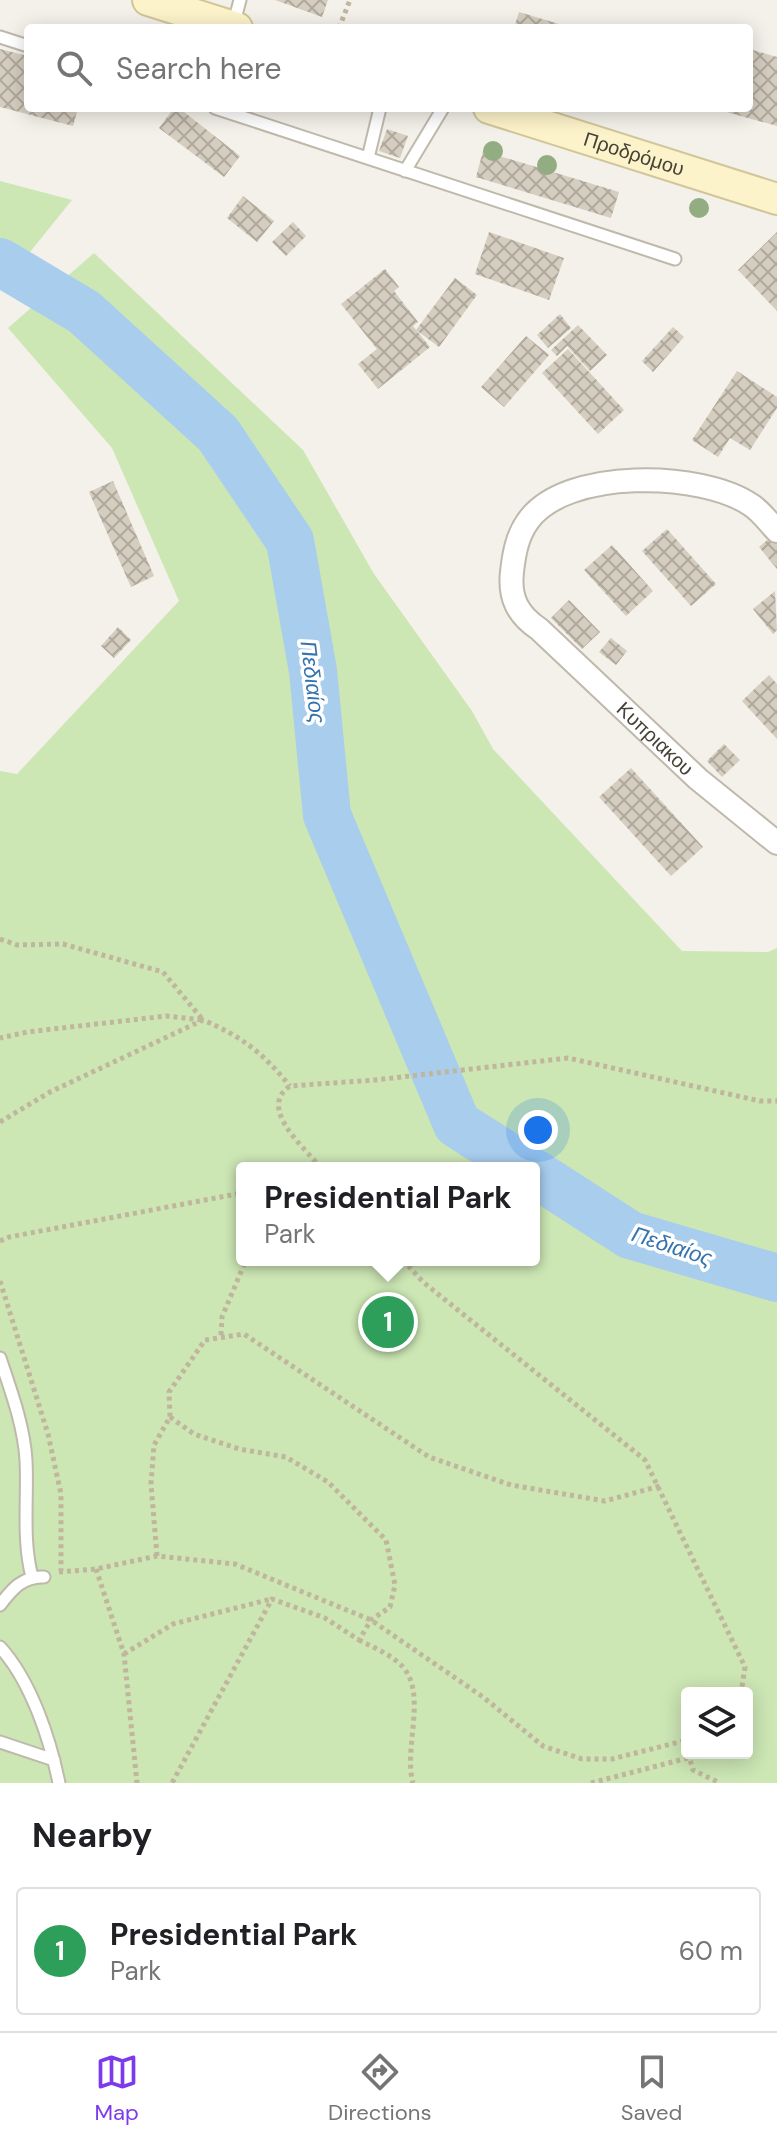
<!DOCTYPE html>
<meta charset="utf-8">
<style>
:root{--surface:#fff;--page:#f2f2f2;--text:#202124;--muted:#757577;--line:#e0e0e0;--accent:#7c3aed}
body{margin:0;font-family:"DM Sans",sans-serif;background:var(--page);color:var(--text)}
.controls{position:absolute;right:24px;bottom:24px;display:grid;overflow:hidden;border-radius:8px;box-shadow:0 4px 20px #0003}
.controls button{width:72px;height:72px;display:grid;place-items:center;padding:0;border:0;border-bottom:2px solid var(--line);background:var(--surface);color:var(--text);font:40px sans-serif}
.you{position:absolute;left:538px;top:1130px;width:28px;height:28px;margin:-20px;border:6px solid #fff;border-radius:50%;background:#1a73e8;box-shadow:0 0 0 12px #1a73e833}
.badge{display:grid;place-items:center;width:52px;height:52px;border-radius:50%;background:var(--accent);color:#fff;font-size:26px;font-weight:700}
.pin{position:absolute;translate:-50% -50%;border:4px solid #fff;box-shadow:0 2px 8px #0006}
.popup{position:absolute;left:236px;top:1162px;width:304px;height:104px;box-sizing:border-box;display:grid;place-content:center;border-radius:8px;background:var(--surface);filter:drop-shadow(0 2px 6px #0005);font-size:26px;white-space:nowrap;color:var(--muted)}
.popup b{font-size:30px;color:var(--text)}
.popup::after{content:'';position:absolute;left:50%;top:100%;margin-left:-16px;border:16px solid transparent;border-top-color:var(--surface)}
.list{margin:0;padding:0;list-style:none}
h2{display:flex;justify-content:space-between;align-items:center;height:104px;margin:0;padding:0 32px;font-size:34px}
h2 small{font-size:26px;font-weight:400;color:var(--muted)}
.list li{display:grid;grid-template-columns:52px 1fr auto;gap:24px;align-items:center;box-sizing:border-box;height:128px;margin:0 16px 16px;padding:0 16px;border:2px solid var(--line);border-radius:8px}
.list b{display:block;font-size:30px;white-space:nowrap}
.list p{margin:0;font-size:26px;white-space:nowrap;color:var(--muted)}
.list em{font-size:26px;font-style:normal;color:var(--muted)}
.icon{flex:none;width:44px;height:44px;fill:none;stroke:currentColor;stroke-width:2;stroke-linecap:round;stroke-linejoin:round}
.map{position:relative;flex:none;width:777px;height:1783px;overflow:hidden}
.search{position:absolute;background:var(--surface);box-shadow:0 4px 20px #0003;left:24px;right:24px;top:24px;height:88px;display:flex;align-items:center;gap:20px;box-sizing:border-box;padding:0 28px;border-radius:8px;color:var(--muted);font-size:30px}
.sheet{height:248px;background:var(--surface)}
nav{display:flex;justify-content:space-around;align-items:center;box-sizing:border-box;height:112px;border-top:2px solid var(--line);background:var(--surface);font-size:22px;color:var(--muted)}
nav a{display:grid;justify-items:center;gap:4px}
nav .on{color:var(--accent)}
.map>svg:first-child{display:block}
</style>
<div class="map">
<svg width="777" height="1783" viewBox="0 0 777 1783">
<defs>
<pattern id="building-cross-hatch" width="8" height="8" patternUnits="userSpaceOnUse" patternTransform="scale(2)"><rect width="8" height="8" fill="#d5cdbf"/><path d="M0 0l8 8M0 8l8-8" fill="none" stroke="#afa89c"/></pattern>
</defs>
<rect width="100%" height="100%" fill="#f3f1e9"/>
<!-- park -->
<path fill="#cce6b4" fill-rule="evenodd" d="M0,181L72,200L0,289Z
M94,253L303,450L374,574L472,711L493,749L682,951L768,952L777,948V1783H0V771L17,774L179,601L112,448L8,328ZM242,1168H534V1260H242ZM687,1693H747V1753H687Z"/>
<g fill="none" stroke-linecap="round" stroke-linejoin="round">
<!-- river -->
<path stroke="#a8cded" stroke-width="48" d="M0,262L84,312L218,434L290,541L313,671L327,815L457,1124L526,1168
M534,1173L630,1235L777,1278"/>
</g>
<!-- building -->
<path fill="url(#building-cross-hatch)" d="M275,0H328L322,17Z
M519,12L569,27L568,28H514Z
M0,49L28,56V108H78L73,126L0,107Z
M749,49L777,57V126L716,109L749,108Z
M174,108H179L240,156L224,177L159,128Z
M387,129L408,136L400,158L379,151Z
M483,151L619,192L611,218L476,177Z
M243,196L274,221L257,242L227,218Z
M293,222L306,236L286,256L272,242Z
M489,232L564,258L549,300L475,274Z
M777,232V311L738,270Z
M385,269L399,287L394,291L418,322L413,326L430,347L378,389L358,364L377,349L341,304Z
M455,278L477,295L439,347L416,330Z
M560,314L571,328L548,348L537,335Z
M578,325L607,355L590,371L567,346L557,356L551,350Z
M673,327L684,337L653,372L642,361Z
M526,336L549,355L504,407L481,387Z
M568,349L624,410L598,434L542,373Z
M737,371L777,397V408L750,450L730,438L718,457L692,440Z
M113,481L154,576L131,587L89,492Z
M667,529L716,584L691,606L642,551Z
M771,537L777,544V569L759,547Z
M612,545L653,591L626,616L584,570Z
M775,591L777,630L773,634L753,609Z
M569,600L600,632L582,649L551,618Z
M118,627L131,640L114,658L101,646Z
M611,638L627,651L616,665L599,652Z
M769,675L777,684V739L742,701Z
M724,744L740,760L722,777L707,761Z
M631,768L703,847L671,876L599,797Z"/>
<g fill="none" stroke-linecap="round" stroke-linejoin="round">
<!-- lane casing -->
<g stroke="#bfb9ac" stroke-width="15">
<path id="lane" d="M233,26L240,0
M0,37L28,46
M215,108L675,259
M368,158L380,108
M405,171L443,108
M0,1358C11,1391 24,1426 26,1460C28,1499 22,1539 32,1577
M0,1605C12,1589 23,1576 44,1577
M0,1647C31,1681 50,1739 59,1783
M0,1742L54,1760"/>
</g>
<!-- street casing -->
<g stroke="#bfb9ac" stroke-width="26">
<g id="street">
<path id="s1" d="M777,531C769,523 761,511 751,505C702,471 565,468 528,521C517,536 514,554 512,572C509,598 518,615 539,629L698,779L777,843"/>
</g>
</g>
<!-- secondary casing -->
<g stroke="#d1c69a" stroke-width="34">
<g id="secondary">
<path d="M148,0L237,28"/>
<path id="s2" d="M489,108L777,199"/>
</g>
</g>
<!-- path -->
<path stroke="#c0b69d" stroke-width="5" stroke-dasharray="4 4" stroke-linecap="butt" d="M339,28L350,0
M0,939L17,945L63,944L163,972L203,1020L166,1016L27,1032L0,1038
M0,1122L50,1092L203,1020C241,1036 263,1053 290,1086
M321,1168C304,1147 257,1108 290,1086L375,1080L568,1058L760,1101H777
M0,1241L9,1237L242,1193
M403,1260L423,1282L645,1460L745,1667L741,1693
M0,1281L48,1434L61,1494V1571
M221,1335L222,1317L246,1260
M170,1417L194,1434L239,1449L286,1457L328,1482L386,1540L395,1585L390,1607L371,1620L359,1640L325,1618L272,1599L172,1783
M157,1556L151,1484L154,1445L170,1417L169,1392L205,1340L244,1334L429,1457L511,1485L605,1501L660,1486
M96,1569L124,1654L137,1783
M59,1572L96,1569L157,1556L235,1564L371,1620L483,1697L543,1746L582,1759H612L687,1740
M359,1640C373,1647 390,1654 402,1666C428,1694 403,1748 413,1783
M124,1654L173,1624L271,1599
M688,1753L693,1770L720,1783
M591,1783L688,1758"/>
<!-- lane -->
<use href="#lane" stroke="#fff" stroke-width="11"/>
<!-- street -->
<use href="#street" stroke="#fff" stroke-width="22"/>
<!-- secondary -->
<use href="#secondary" stroke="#fcf3ca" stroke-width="30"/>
</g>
<!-- trees -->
<g fill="#93ad82">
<circle cx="493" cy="151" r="10"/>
<circle cx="547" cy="165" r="10"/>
<circle cx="699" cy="208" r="10"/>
</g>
<g text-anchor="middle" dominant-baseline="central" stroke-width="7" stroke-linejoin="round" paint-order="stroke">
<!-- street labels -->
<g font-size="20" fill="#474237" stroke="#fff">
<text stroke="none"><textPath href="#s2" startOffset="152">Προδρόμου</textPath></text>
<text stroke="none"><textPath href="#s1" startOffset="556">Κυπριακου</textPath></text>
</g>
<!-- water labels -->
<g font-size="22" font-style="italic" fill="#3574ae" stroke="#fff">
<text transform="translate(313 682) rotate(83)">Πεδιαίος</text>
<text transform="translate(672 1246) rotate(18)">Πεδιαίος</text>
</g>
</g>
</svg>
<div class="controls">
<button><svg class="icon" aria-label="layers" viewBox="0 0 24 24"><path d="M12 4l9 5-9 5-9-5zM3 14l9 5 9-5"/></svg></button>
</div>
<div class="you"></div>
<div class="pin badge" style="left:388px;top:1322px;background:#2e9e5b">1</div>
<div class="popup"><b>Presidential Park</b>Park</div>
<div class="search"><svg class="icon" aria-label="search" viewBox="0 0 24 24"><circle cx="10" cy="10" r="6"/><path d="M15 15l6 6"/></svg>Search here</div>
</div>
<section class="sheet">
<h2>Nearby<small></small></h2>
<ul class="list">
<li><span class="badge" style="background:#2e9e5b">1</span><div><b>Presidential Park</b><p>Park</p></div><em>60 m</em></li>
</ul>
</section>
<nav>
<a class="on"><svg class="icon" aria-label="map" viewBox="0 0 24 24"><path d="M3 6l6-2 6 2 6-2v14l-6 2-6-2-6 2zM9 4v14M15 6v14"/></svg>Map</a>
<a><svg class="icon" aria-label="directions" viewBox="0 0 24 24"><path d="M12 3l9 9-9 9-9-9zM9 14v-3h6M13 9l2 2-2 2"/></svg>Directions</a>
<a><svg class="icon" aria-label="saved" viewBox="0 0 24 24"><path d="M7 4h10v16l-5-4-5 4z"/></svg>Saved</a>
</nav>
